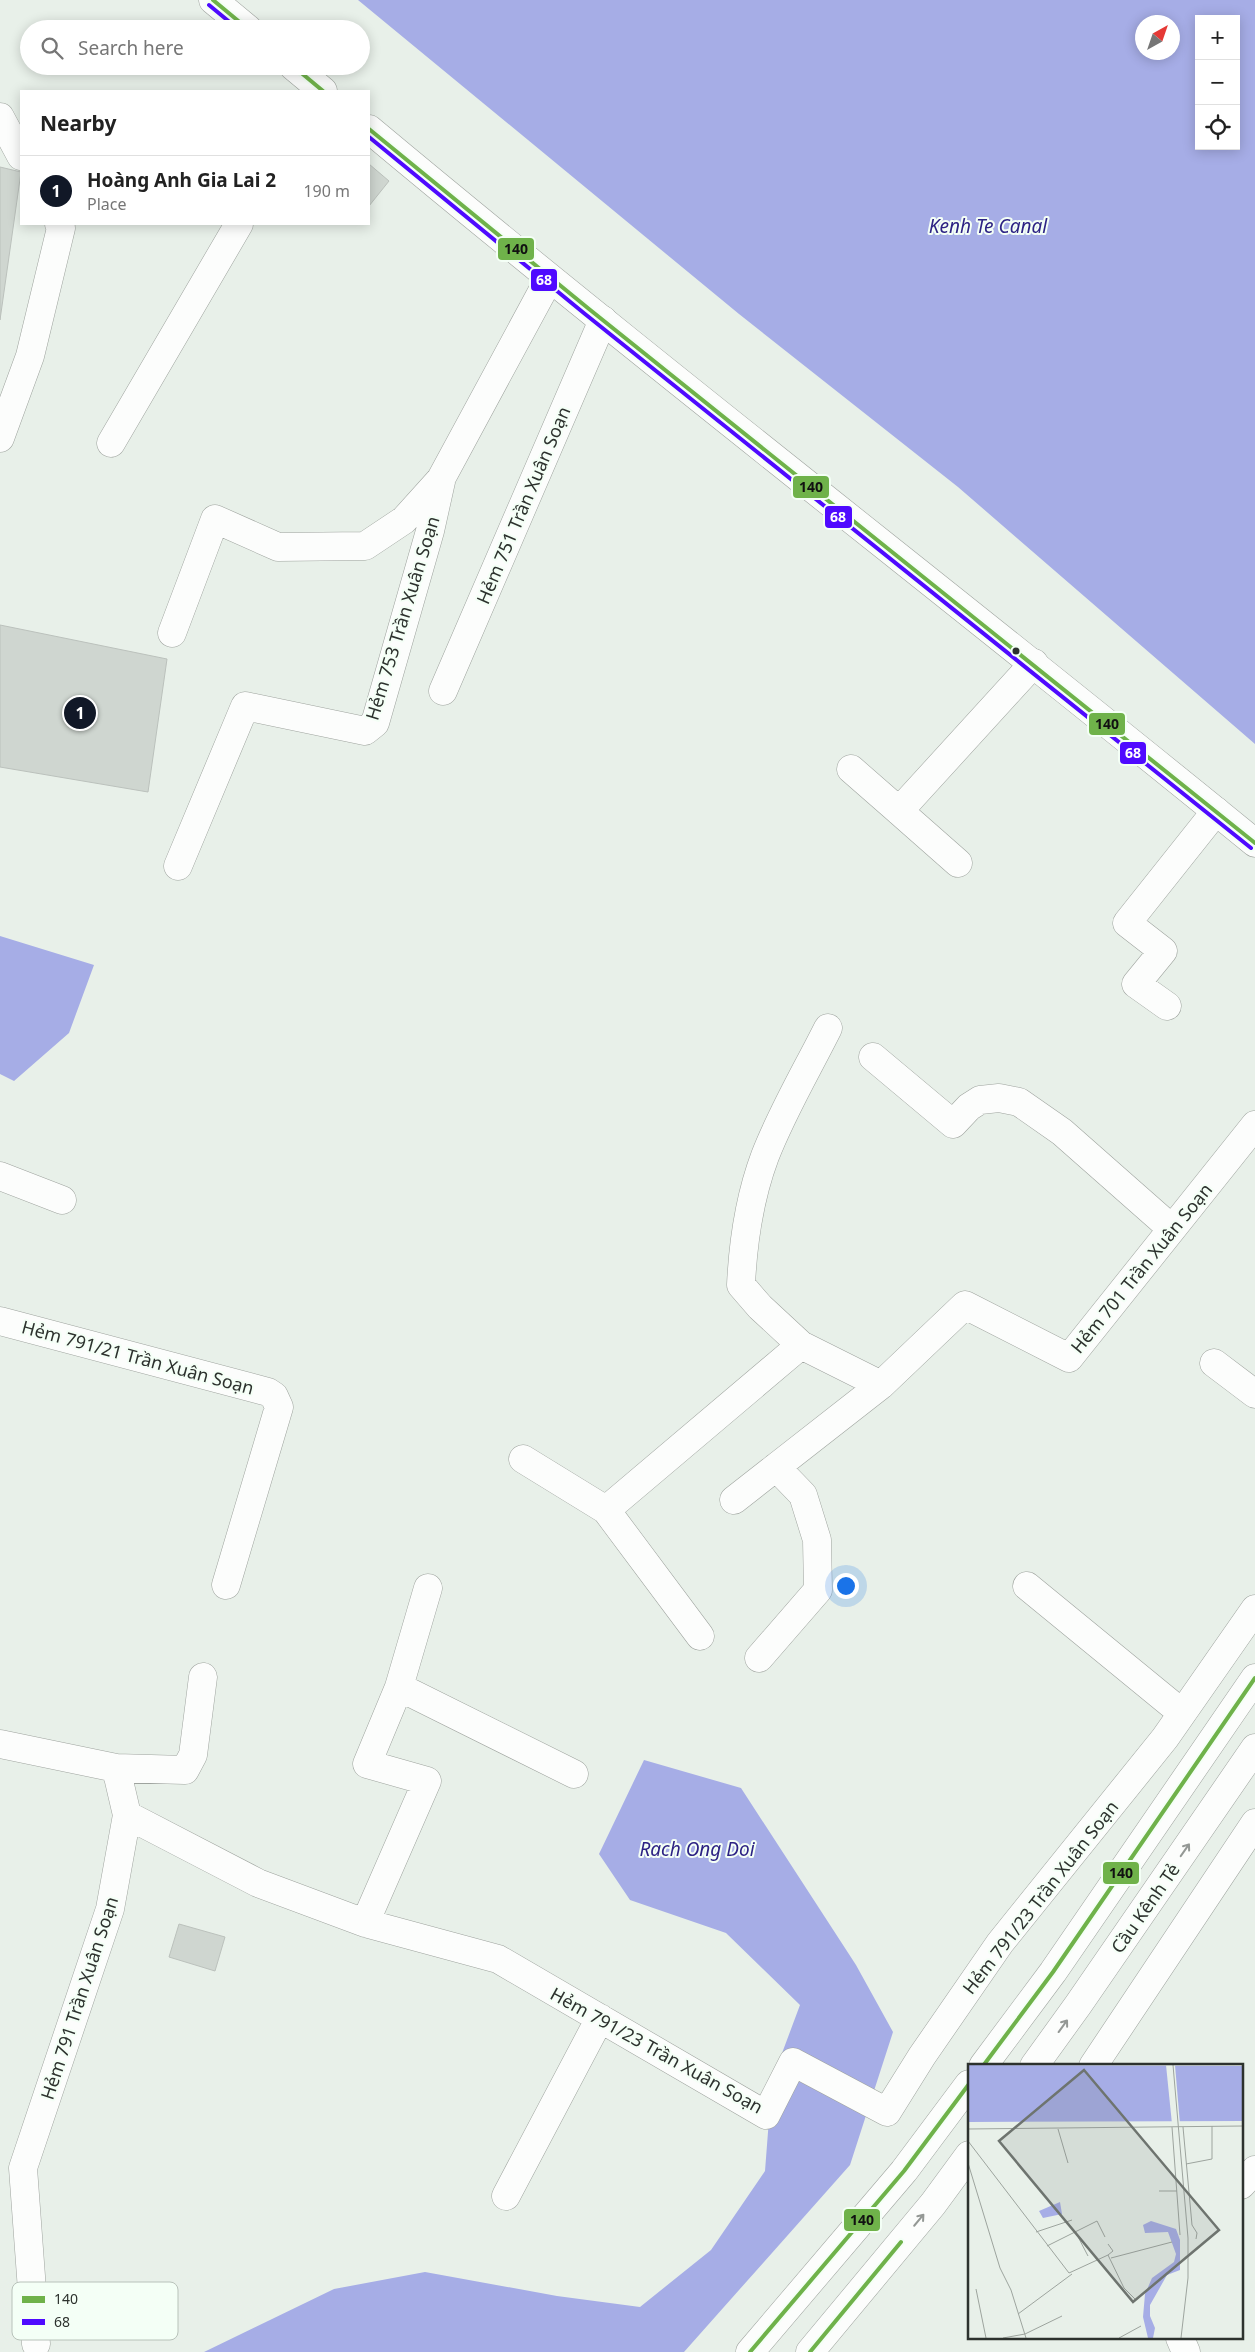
<!DOCTYPE html>
<meta charset="utf-8">
<style>
:root{--surface:#fff;--page:#f2f2f2;--text:#222;--muted:#767676;--line:#e0e0e0;--accent:#111827}
body{margin:0;font-family:"Noto Sans",sans-serif;background:var(--page);color:var(--text)}
.controls{position:absolute;right:15px;top:15px;display:grid;overflow:hidden;border-radius:0px;box-shadow:0 2px 12px #0003}
.controls button{width:45px;height:45px;display:grid;place-items:center;padding:0;border:0;border-bottom:1px solid var(--line);background:var(--surface);color:var(--text);font:25px sans-serif}
.compass{position:absolute;left:1135px;top:15px;width:45px;height:45px;border-radius:50%;background:var(--surface);box-shadow:0 2px 12px #0003;rotate:40deg}
.you{position:absolute;left:845px;top:1585px;width:18px;height:18px;margin:-12px;border:4px solid #fff;border-radius:50%;background:#1a73e8;box-shadow:0 0 0 8px #1a73e833}
.badge{display:grid;place-items:center;width:32px;height:32px;border-radius:50%;background:var(--accent);color:#fff;font-size:16px;font-weight:700}
.pin{position:absolute;translate:-50% -50%;border:2px solid #fff;box-shadow:0 1px 5px #0006}
.list{margin:0;padding:0;list-style:none}
h2{display:flex;justify-content:space-between;align-items:center;height:65px;margin:0;padding:0 20px;font-size:21px}
h2 small{font-size:16px;font-weight:400;color:var(--muted)}
.list li{display:grid;grid-template-columns:32px 1fr auto;gap:15px;align-items:center;box-sizing:border-box;height:70px;padding:0 20px;border-top:1px solid var(--line)}
.list b{display:block;font-size:19px;white-space:nowrap}
.list p{margin:0;font-size:16px;white-space:nowrap;color:var(--muted)}
.list em{font-size:16px;font-style:normal;color:var(--muted)}
.icon{flex:none;width:28px;height:28px;fill:none;stroke:currentColor;stroke-width:2;stroke-linecap:round;stroke-linejoin:round}
.map{position:relative;flex:none;width:1255px;height:2352px;overflow:hidden}
.search{position:absolute;background:var(--surface);box-shadow:0 2px 12px #0003;left:20px;top:20px;width:350px;height:55px;display:flex;align-items:center;gap:12px;box-sizing:border-box;padding:0 18px;border-radius:28px;color:var(--muted);font-size:19px}
.panel{position:absolute;background:var(--surface);box-shadow:0 2px 12px #0003;left:20px;top:90px;width:350px;height:135px;border-radius:0px}
.map>svg:first-child{display:block}
</style>
<div class="map">
<svg width="1255" height="2352" viewBox="0 0 1255 2352">
<rect width="100%" height="100%" fill="#e8f0e9"/>
<!-- water -->
<path fill="#a6ade6" fill-rule="evenodd" d="M358,0H1255V744L958,487L739,314ZM1199,19H1236V146H1199ZM1142,22H1172V52H1142Z
M0,936L94,965L69,1033L14,1081L0,1074Z
M644,1760L741,1788L856,1965L893,2032L850,2165L684,2352H204L334,2289L425,2272L557,2296L640,2307L711,2250L765,2171L772,2080L800,2005L726,1933L630,1900L599,1854Z"/>
<!-- building -->
<path fill="#cfd6d0" stroke="#bbc1bc" d="M369,164L389,181L369,206Z
M0,167L21,172L0,320Z
M0,625L167,659L148,792L0,767Z
M179,1924L225,1937L215,1971L169,1957Z"/>
<g fill="none" stroke-linecap="round" stroke-linejoin="round">
<!-- minor casing -->
<g stroke="#9ea39e" stroke-width="29">
<path id="minor" d="M0,117L21,156
M0,438L30,356L61,228L59,224
M111,443L239,224
M172,633L215,519L278,547L365,546L404,520L440,480
M443,691L603,320
M851,769L899,811
M958,863L899,811L1034,663
M178,866L245,706L365,731L375,723L430,531L442,477L549,279
M1167,1006L1136,984L1163,951L1127,923L1216,811
M828,1028C807,1070 782,1112 765,1156C750,1196 743,1242 741,1285L760,1307L801,1345L881,1385
M873,1057L953,1124L969,1107L980,1100L999,1098L1019,1102L1062,1132L1172,1229
M0,1176L62,1200
M0,1321L268,1392L274,1396L279,1407L226,1585
M1214,1363L1255,1394
M523,1459L606,1510L700,1636
M734,1500L881,1385L965,1305L1069,1358L1255,1125
M606,1510L801,1345
M1027,1586L1182,1713
M759,1658L818,1590L817,1540L803,1495L776,1467
M399,1687L574,1774
M0,1744L116,1768L127,1815L110,1909L23,2168L36,2344
M116,1768L185,1770L193,1755L203,1677
M127,1815L258,1883L365,1923L498,1959L766,2115L793,2062L887,2112L922,2056L1000,1943L1165,1738L1255,1609
M365,1923L427,1781L367,1764L399,1687L428,1588
M1093,2066L1255,1823
M1241,2185L1255,2170
M506,2196L600,2018
M1180,2338L1186,2352"/>
</g>
<!-- major casing -->
<g stroke="#9ea39e" stroke-width="29">
<path id="major" d="M213,0L248,29
M293,66L323,91
M369,129C660,372 961,603 1255,843
M983,2066L1053,1972L1255,1678
M1034,2066L1078,2005L1255,1748
M750,2352L904,2171L969,2084
M810,2352L933,2204L969,2155"/>
</g>
<!-- minor -->
<use href="#minor" stroke="#fcfdfc" stroke-width="28"/>
<!-- major -->
<use href="#major" stroke="#fcfdfc" stroke-width="28"/>
<!-- bus-1 casing -->
<g stroke="#f4fff6" stroke-width="8">
<path id="bus-1" d="M213,0L248,29
M293,66L323,91
M369,129L589,309L1255,843
M983,2066L1053,1972L1255,1678
M750,2352L904,2171L969,2084
M810,2352L901,2242"/>
</g>
<!-- bus-2 casing -->
<g stroke="#f4fff6" stroke-width="8">
<path id="bus-2" d="M209,5L238,29
M369,137L585,314L1251,848"/>
</g>
<!-- bus-1 -->
<use href="#bus-1" stroke="#6fb24a" stroke-width="4"/>
<!-- bus-2 -->
<use href="#bus-2" stroke="#4f0aff" stroke-width="4"/>
</g>
<!-- one-way arrows -->
<defs><path id="oneway-shaft" d="M-6 0H5M1.5-3L5.5 0L1.5 3" fill="none" stroke-width="1.6" stroke-linecap="round" stroke-linejoin="round" transform="scale(1.25)"/></defs>
<g stroke="#949895">
<use href="#oneway-shaft" transform="translate(1185 1850) rotate(-55)"/>
<use href="#oneway-shaft" transform="translate(1063 2026) rotate(-54)"/>
<use href="#oneway-shaft" transform="translate(919 2220) rotate(-50)"/>
</g>
<!-- markers -->
<circle fill="#2d322e" stroke="#f4fff6" stroke-width="2" cx="1016" cy="651" r="4.5"/>
<g text-anchor="middle" dominant-baseline="central" stroke-width="4" stroke-linejoin="round" paint-order="stroke">
<!-- street labels -->
<g font-size="18" fill="#2d322e" stroke="#f4fff6">
<text transform="translate(523 505) rotate(-67)">Hẻm 751 Trần Xuân Soạn</text>
<text transform="translate(402 618) rotate(-73)">Hẻm 753 Trần Xuân Soạn</text>
<text transform="translate(1141 1268) rotate(-51)">Hẻm 701 Trần Xuân Soạn</text>
<text transform="translate(138 1357) rotate(15)">Hẻm 791/21 Trần Xuân Soạn</text>
<text transform="translate(1040 1897) rotate(-52)">Hẻm 791/23 Trần Xuân Soạn</text>
<text transform="translate(1145 1908) rotate(-55)">Cầu Kênh Tẻ</text>
<text transform="translate(79 1998) rotate(-72)">Hẻm 791 Trần Xuân Soạn</text>
<text transform="translate(657 2050) rotate(29)">Hẻm 791/23 Trần Xuân Soạn</text>
</g>
<!-- water labels -->
<g font-size="19" font-style="italic" fill="#2d2384" stroke="#f4fff6">
<text x="988" y="226">Kenh Te Canal</text>
<text x="697" y="1849">Rach Ong Doi</text>
</g>
</g>
<!-- overview -->
<g transform="translate(968 2064)">
<rect width="275" height="275" fill="#e8f0e9"/>
<path d="M0,1L275,2V57L0,58ZM92,138L94,150L75,154L71,147ZM183,157L208,165L212,176V206L199,211L182,241V252L187,264L185,274H180L175,253L177,230L184,214L206,198L208,190L200,168L177,169L175,161Z" fill="#a6ade6"/>
<path d="M198,1H207L212,60H204Z" fill="#e8f0e9"/>
<path fill="none" stroke="#9da49e" stroke-width="1" d="M205,1L220,174V214L213,274M204,63L212,171M215,63L224,161L229,169L228,175M0,65L275,62M90,65L100,99M0,77L101,209L140,191L156,224L167,235M0,99L32,204L43,226L58,274M218,100L244,95V62M191,127H209M107,167L120,192M68,168L104,156M79,182L129,157L137,173M140,191L145,187L140,180M143,194L204,178M8,225L18,274M50,250L104,210M35,274L57,270L94,252M151,274L173,262"/>
<path fill="#6e746f" fill-opacity="0.15" stroke="#6e746f" stroke-width="2.5" d="M116,6L251,166L165,238L31,77Z"/>
<rect width="275" height="275" fill="none" stroke="#2d322e" stroke-width="2.5"/>
</g>
<!-- legend -->
<rect x="12" y="2282" width="166" height="58" rx="8" fill="#f4fff6" stroke="#b8c2ba" stroke-width="1"/>
<rect x="22" y="2296" width="23" height="7" fill="#6fb24a"/>
<rect x="22" y="2319" width="23" height="6" fill="#4f0aff"/>
<g font-size="14" fill="#2d322e">
<text x="54" y="2304">140</text>
<text x="54" y="2327">68</text>
</g>
<g stroke="#f4fff6" stroke-width="2">
<rect x="497" y="237" width="38" height="24" rx="5" fill="#6fb24a"/>
<rect x="530" y="268" width="28" height="24" rx="5" fill="#4f0aff"/>
<rect x="792" y="475" width="38" height="24" rx="5" fill="#6fb24a"/>
<rect x="824" y="505" width="29" height="24" rx="5" fill="#4f0aff"/>
<rect x="1088" y="712" width="38" height="24" rx="5" fill="#6fb24a"/>
<rect x="1119" y="741" width="28" height="24" rx="5" fill="#4f0aff"/>
<rect x="1102" y="1861" width="38" height="24" rx="5" fill="#6fb24a"/>
<rect x="843" y="2208" width="38" height="24" rx="5" fill="#6fb24a"/>
</g>
<g font-size="14" text-anchor="middle" font-weight="bold" fill="#fff">
<text x="544" y="285">68</text>
<text x="838" y="522">68</text>
<text x="1133" y="758">68</text>
</g>
<g font-size="14" text-anchor="middle" font-weight="bold" fill="#111">
<text x="516" y="254">140</text>
<text x="811" y="492">140</text>
<text x="1107" y="729">140</text>
<text x="1121" y="1878">140</text>
<text x="862" y="2225">140</text>
</g>
</svg>
<div class="controls">
<button>+</button>
<button>−</button>
<button><svg class="icon" aria-label="locate" viewBox="0 0 24 24"><circle cx="12" cy="12" r="6"/><path d="M12 2v4M12 18v4M2 12h4M18 12h4"/></svg></button>
</div>
<svg class="compass" viewBox="-18 -18 36 36"><path d="M0-13l5 13h-10z" fill="#e53935"/><path d="M0 13l5-13h-10z" fill="#767676"/></svg>
<div class="you"></div>
<div class="pin badge" style="left:80px;top:713px">1</div>
<div class="search"><svg class="icon" aria-label="search" viewBox="0 0 24 24"><circle cx="10" cy="10" r="6"/><path d="M15 15l6 6"/></svg>Search here</div>
<section class="panel">
<h2>Nearby<small></small></h2>
<ul class="list">
<li><span class="badge">1</span><div><b>Hoàng Anh Gia Lai 2</b><p>Place</p></div><em>190 m</em></li>
</ul>
</section>
</div>
